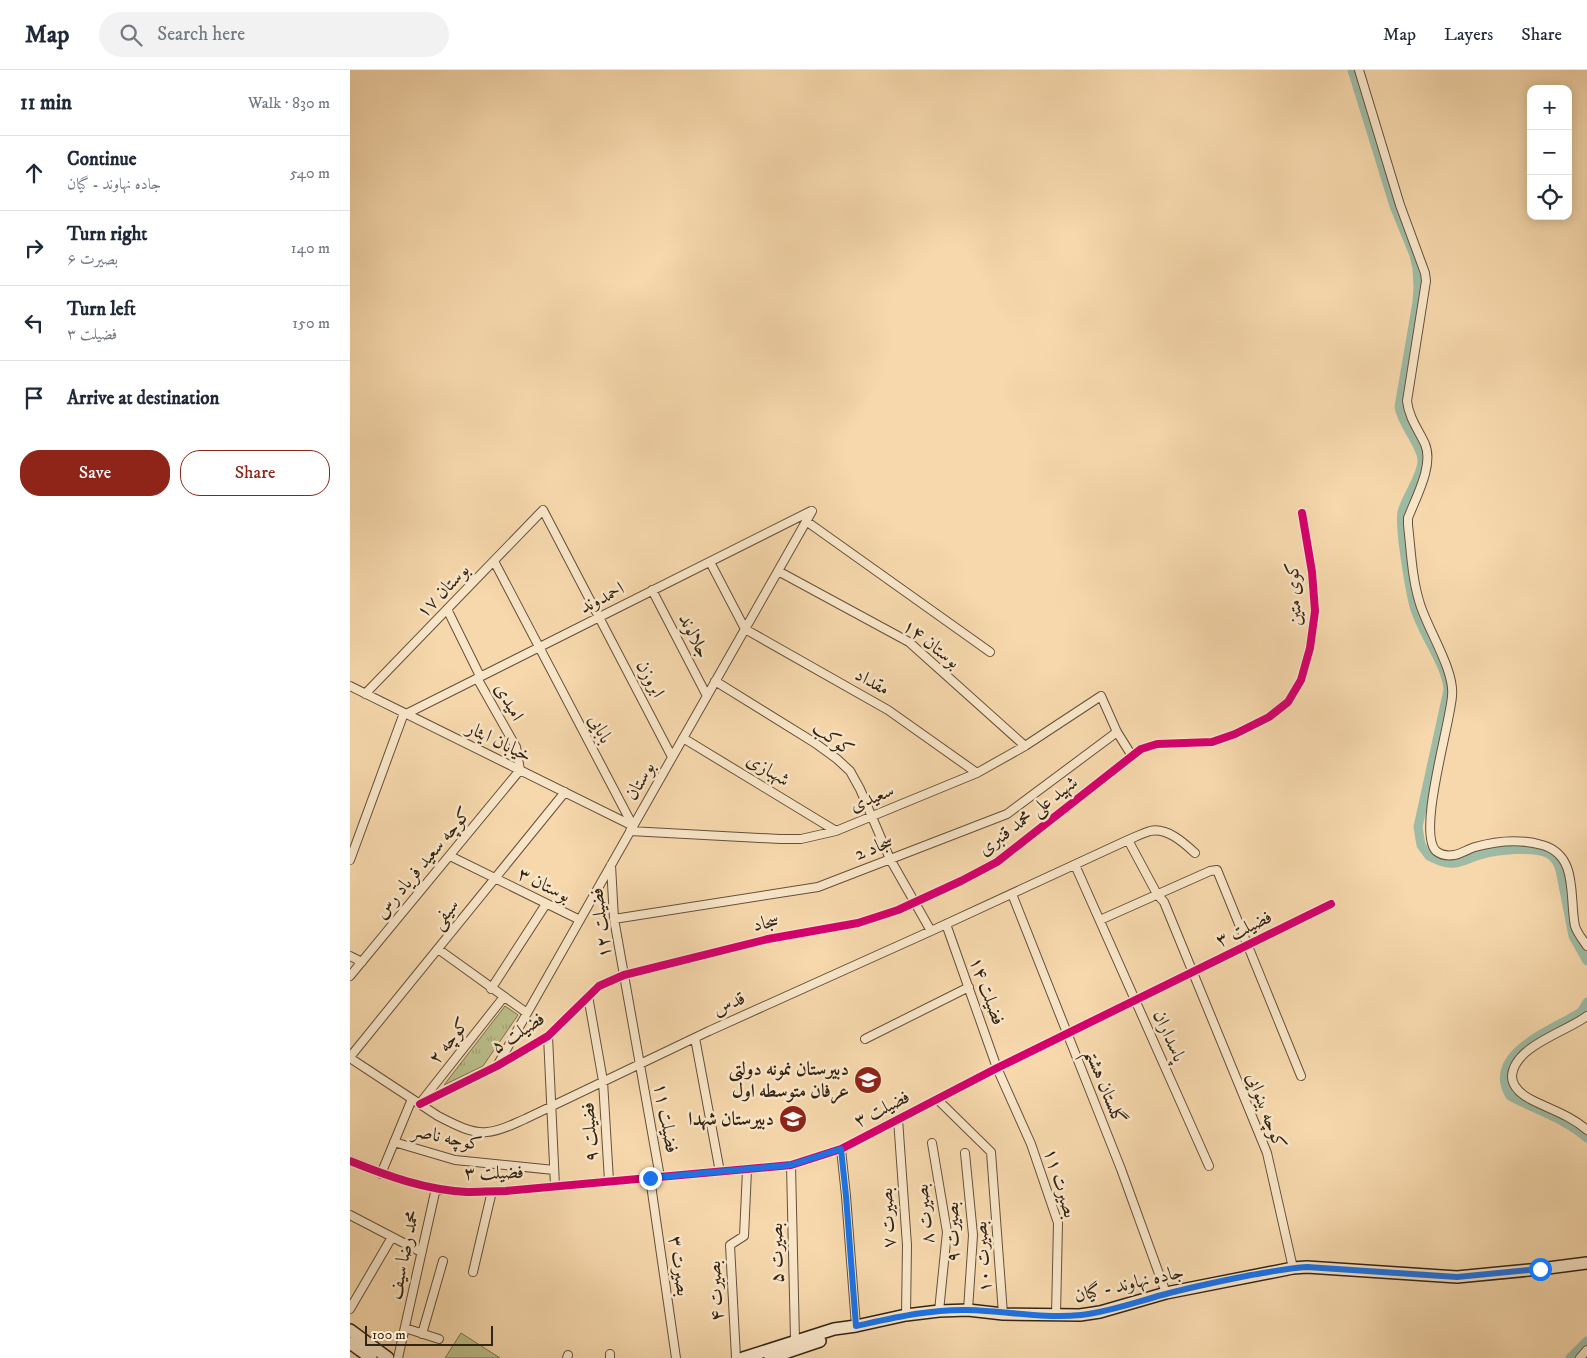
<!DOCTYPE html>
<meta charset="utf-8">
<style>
:root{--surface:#fff;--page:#f2f2f3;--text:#1f2937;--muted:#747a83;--line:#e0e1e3;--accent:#8f2418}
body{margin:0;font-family:"IM FELL DW Pica",Amiri,serif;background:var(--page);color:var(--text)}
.controls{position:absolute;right:15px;top:15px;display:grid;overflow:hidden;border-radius:10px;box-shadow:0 2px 12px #0003}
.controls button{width:45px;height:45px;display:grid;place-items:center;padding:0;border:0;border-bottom:1px solid var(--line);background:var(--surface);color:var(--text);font:25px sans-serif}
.scale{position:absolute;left:15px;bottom:12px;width:128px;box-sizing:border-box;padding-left:5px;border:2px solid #342414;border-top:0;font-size:14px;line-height:18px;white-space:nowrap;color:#342414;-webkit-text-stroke:4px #f9e6c9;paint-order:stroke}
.stop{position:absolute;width:15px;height:15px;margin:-11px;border:4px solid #1a73e8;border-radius:50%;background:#fff}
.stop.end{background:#1a73e8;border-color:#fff;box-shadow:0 1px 5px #0008}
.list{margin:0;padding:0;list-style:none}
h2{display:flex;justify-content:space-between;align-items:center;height:65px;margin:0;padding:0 20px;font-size:21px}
h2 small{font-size:16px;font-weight:400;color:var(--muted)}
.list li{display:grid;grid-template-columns:32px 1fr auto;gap:15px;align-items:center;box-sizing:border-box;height:75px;padding:0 20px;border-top:1px solid var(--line)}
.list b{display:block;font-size:19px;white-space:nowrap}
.list p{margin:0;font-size:16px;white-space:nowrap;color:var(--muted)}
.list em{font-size:16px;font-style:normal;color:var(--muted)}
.actions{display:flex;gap:10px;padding:15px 20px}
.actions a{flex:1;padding:11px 0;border:1px solid var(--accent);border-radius:20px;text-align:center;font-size:18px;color:var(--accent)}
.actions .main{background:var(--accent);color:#fff}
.icon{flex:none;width:28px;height:28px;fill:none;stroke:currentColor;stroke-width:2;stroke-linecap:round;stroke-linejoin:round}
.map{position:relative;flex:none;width:1237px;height:1288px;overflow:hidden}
header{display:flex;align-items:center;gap:30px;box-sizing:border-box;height:70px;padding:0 25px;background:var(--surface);border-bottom:1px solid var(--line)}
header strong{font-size:24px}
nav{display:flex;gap:28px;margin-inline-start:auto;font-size:18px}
.search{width:350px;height:45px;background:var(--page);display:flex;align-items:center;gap:12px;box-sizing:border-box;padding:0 18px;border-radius:28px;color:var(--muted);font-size:19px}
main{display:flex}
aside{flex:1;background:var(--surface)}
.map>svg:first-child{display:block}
</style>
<header>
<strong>Map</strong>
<div class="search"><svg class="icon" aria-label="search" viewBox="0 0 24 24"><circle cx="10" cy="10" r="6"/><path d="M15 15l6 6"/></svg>Search here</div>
<nav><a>Map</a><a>Layers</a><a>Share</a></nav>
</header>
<main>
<aside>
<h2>11 min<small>Walk · 830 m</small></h2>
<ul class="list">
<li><svg class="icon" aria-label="ahead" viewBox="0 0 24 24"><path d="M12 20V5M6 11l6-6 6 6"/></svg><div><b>Continue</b><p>جاده نهاوند - گیان</p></div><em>540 m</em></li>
<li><svg class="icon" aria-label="right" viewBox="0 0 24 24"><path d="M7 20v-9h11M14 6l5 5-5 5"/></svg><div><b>Turn right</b><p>بصیرت ۶</p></div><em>140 m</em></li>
<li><svg class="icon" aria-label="left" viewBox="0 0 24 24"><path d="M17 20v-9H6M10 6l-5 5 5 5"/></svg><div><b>Turn left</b><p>فضیلت ۳</p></div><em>150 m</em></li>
<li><svg class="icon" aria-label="arrive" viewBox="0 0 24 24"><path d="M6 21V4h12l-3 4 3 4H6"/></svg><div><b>Arrive at destination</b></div></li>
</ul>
<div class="actions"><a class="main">Save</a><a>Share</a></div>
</aside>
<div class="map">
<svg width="1237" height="1288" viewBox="0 0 1237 1288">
<defs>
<pattern id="grass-tufts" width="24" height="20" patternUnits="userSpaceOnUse" patternTransform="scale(1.25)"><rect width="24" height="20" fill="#bbbf8a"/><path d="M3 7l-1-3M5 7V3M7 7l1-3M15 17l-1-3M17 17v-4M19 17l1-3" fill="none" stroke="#a1a476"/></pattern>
</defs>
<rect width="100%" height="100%" fill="#f6d8ac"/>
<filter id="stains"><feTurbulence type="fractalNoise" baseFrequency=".004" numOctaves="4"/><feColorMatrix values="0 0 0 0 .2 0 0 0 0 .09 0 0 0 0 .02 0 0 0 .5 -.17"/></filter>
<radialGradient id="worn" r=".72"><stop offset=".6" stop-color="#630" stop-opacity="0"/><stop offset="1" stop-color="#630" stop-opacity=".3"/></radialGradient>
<!-- grass -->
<path fill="url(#grass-tufts)" stroke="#78724f" d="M155,936L168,945L133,996L94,1015Z"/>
<!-- pitch -->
<path fill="#bbbf8a" stroke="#78724f" d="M111,1263L150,1288H95Z"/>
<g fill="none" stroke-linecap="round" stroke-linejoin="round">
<!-- canal -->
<path stroke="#9ebba5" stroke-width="9" d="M1002,0L1044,136L1064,185L1067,198L1068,218L1067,232L1049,337C1052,356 1074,378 1072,392C1071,408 1056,426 1052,442C1049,456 1059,515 1063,532C1069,561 1097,594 1098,620L1068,757L1071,775L1079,786C1087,790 1095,794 1105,793C1114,792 1121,787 1130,785C1147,780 1184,776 1199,784C1206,788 1208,794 1210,800L1223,866L1237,891
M1237,932L1231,942C1205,959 1134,983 1160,1026C1186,1040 1214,1048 1237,1068
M1220,1288L1237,1271"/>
<!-- street casing -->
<g stroke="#64513a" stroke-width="10">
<path id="street" d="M1009,0L1050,135L1075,203L1076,211L1057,331C1059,348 1068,359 1075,374C1084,395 1066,427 1058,448V455C1061,481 1062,509 1070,534C1078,560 1105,601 1102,626C1100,655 1067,762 1086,781C1091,785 1098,786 1104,785C1111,784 1118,779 1125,777C1146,771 1171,769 1192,775C1229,785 1219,828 1225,856C1227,863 1233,870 1237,876
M456,451L640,582
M144,491L283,756
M360,492L395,559L538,640L627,703
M428,501L559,572L675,676
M302,520L357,626
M97,539L130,606
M365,611L465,673L487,689L500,701L510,719L540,789L581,861
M0,616L283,756
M15,624L193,440L322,687
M56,644L461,441
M333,668L486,761
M280,761L430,769H451L486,761L627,703L675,676L751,626L767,662L782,686
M778,770L807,824L814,832L917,1083L943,1198
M100,786L230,850
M0,790L54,643
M261,795L264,849L310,1107
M725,795L859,1096
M662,824L771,1099L816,1223
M264,849L468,817L657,744L767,662
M750,850L860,801L867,800L951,1006
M596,854L647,998L681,1074L708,1153L706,1245
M88,879L177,943
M0,886L12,892
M0,906L170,700L166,677L127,608
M141,919L196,834
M238,926L253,1011L259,1111
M1237,946C1216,962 1164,976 1162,1006C1162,1017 1171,1024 1180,1029C1199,1039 1220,1045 1237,1060
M198,966L205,1116
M345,968L370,1102
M515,969L619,917
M0,987L215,722
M0,988L88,1046C102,1053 121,1064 137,1062C151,1061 163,1054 175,1049L359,961L581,861L778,770C785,767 793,763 800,761C817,757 834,773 845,783
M147,996L462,441
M587,1029L641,1082L653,1244
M71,1032L153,928
M70,1034L147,996L198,966L249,916L274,905L418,869L508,853L548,840L611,811L647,792L791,679L807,674L862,672L885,664L919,647L938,632L951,610L960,578L965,541L962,502L952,443
M548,1049L557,1175L556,1245
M44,1072L105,1090L204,1100
M582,1073L597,1162L589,1241
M491,1079L496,1126L506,1256
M615,1083L623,1165L618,1240
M0,1091C37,1106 76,1120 117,1122C129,1122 143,1121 156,1121L441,1095L491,1079L647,998L981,834
M441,1095L445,1270
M31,1104L62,1029
M300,1108L326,1288
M0,1145L71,1182
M123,1202L142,1121
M0,1239L42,1167
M55,1258L89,1269
M72,1264L93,1191
M48,1288L86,1118
M217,1288L218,1285
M260,1288V1284
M386,1288L380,1175L394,1166L397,1100
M1230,1288L1237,1280"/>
</g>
<!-- secondary casing -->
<g stroke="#342414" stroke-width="14">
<path id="secondary" d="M0,1260L38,1288
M0,1273L21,1288
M393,1288L484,1259L506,1256L556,1245L589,1241L618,1240L653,1244L730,1245L750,1242L816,1223L943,1198L957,1197L1107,1207L1190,1199L1237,1193
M420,1288L470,1271"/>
</g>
<!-- street -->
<use href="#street" stroke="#f9e6c9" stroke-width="8"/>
<!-- secondary -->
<use href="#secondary" stroke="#f9e6c9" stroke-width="11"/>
<!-- cycleway casing -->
<g stroke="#f9e6c9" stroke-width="11">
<path id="cycleway" d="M70,1034L147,996L198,966L249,916L274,905L418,869L508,853L548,840L611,811L647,792L791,679L807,674L862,672L885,664L919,647L938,632L951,610L960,578L965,541L962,502L952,443
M0,1091C37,1106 76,1120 117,1122C129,1122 143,1121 156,1121L441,1095L491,1079L647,998L981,834"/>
</g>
<!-- cycleway -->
<use href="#cycleway" stroke="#d6006c" stroke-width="8"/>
</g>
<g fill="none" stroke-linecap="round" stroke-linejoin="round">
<!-- route -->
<path stroke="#1a73e8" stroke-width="6" d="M300,1108L441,1095L491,1079L496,1126L506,1256C543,1248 580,1239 618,1240C656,1241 694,1249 731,1245C759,1242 786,1232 812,1225C841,1217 871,1211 901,1205C920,1202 938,1198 957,1197L1107,1207L1190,1199"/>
</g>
<!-- icons -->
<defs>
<g id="school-disc" transform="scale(1.4375)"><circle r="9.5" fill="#8f2418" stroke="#f9e6c9"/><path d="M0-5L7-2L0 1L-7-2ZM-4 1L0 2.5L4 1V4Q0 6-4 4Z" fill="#fff"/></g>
</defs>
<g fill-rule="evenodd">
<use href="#school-disc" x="518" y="1010"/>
<use href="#school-disc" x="443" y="1049"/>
</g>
<g text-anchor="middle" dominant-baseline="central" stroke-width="5" stroke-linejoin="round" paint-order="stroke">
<!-- street labels -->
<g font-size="19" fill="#342414" stroke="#f9e6c9">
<text transform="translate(93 521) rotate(-46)">بوستان ۱۷</text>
<text transform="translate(944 524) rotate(-93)">کوی متین</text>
<text transform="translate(252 528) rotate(-27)">احمدوند</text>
<text transform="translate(344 566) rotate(63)">جلالوند</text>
<text transform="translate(581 574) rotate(38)">بوستان ۱۴</text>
<text transform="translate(300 609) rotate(62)">ابروزن</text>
<text transform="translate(522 612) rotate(29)">مقداد</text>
<text transform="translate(159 632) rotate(61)">امیدی</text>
<text transform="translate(250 659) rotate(62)">بابایی</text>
<text transform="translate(483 669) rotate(36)">کوکب</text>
<text transform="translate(149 672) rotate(26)">خیابان ایثار</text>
<text transform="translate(418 700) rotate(31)">شهبازی</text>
<text transform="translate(290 711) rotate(-60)">بوستان</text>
<text transform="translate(522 728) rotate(-22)">سعیدی</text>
<text transform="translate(678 746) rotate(-37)">شهید علی محمد قنبری</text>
<text transform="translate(524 778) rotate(-21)">سجاد 2</text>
<text transform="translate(73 793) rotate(-50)">کوچه سعید فریاد رس</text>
<text transform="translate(194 815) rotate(26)">بوستان ۳</text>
<text transform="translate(95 844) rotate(-51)">سیفی</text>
<text transform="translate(251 853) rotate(-97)">فضیلت ۱۲</text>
<text transform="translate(416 853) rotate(-12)">سجاد</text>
<text transform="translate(894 859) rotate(-26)">فضیلت ۳</text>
<text transform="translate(637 921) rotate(70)">فضیلت ۱۴</text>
<text transform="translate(379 934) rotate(-24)">قدس</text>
<text transform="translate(168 963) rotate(-33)">فضیلت ۵</text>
<text transform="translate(819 966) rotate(66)">پاسداران</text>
<text transform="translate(99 971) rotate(-52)">کوچه ۲</text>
<text transform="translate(755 1017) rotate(68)">گلستان هشتم</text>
<text transform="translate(532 1039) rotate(-27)">فضیلت ۳</text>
<text transform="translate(916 1041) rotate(69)">کوچه بینوایی</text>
<text transform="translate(316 1048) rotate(80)">فضیلت ۱۱</text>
<text transform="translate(240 1062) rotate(-94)">فضیلت ۹</text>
<text transform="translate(97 1068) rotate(12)">کوچه ناصر</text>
<text transform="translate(144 1103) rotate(-1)">فضیلت ۳</text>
<text transform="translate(710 1113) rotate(73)">بصیرت ۱۱</text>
<text transform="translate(575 1144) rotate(-96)">بصیرت ۸</text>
<text transform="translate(538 1148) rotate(-93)">بصیرت ۷</text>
<text transform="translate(603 1162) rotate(-91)">بصیرت ۹</text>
<text transform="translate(427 1183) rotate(-91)">بصیرت ۵</text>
<text transform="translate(54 1185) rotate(-78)">محمد رضا سیف</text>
<text transform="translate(633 1187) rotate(-94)">بصیرت ۱۰</text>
<text transform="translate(329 1196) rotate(82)">بصیرت ۳</text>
<text transform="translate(779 1214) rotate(-13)">جاده نهاوند - گیان</text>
<text transform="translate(366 1221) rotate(-93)">بصیرت ۴</text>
</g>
<!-- poi labels -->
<g font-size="19" font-weight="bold" fill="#342414" stroke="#f9e6c9" text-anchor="end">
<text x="499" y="999">دبیرستان نمونه دولتی<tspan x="499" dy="22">عرفان متوسطه اول</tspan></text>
<text x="424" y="1049">دبیرستان شهدا</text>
</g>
</g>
<rect width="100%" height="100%" filter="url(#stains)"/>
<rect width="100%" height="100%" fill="url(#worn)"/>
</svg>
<div class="controls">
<button>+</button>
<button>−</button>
<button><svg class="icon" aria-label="locate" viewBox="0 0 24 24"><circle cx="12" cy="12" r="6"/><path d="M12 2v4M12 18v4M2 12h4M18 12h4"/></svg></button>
</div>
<div class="scale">100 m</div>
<div class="stop" style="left:1190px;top:1199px"></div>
<div class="stop end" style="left:300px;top:1108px"></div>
</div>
</main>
